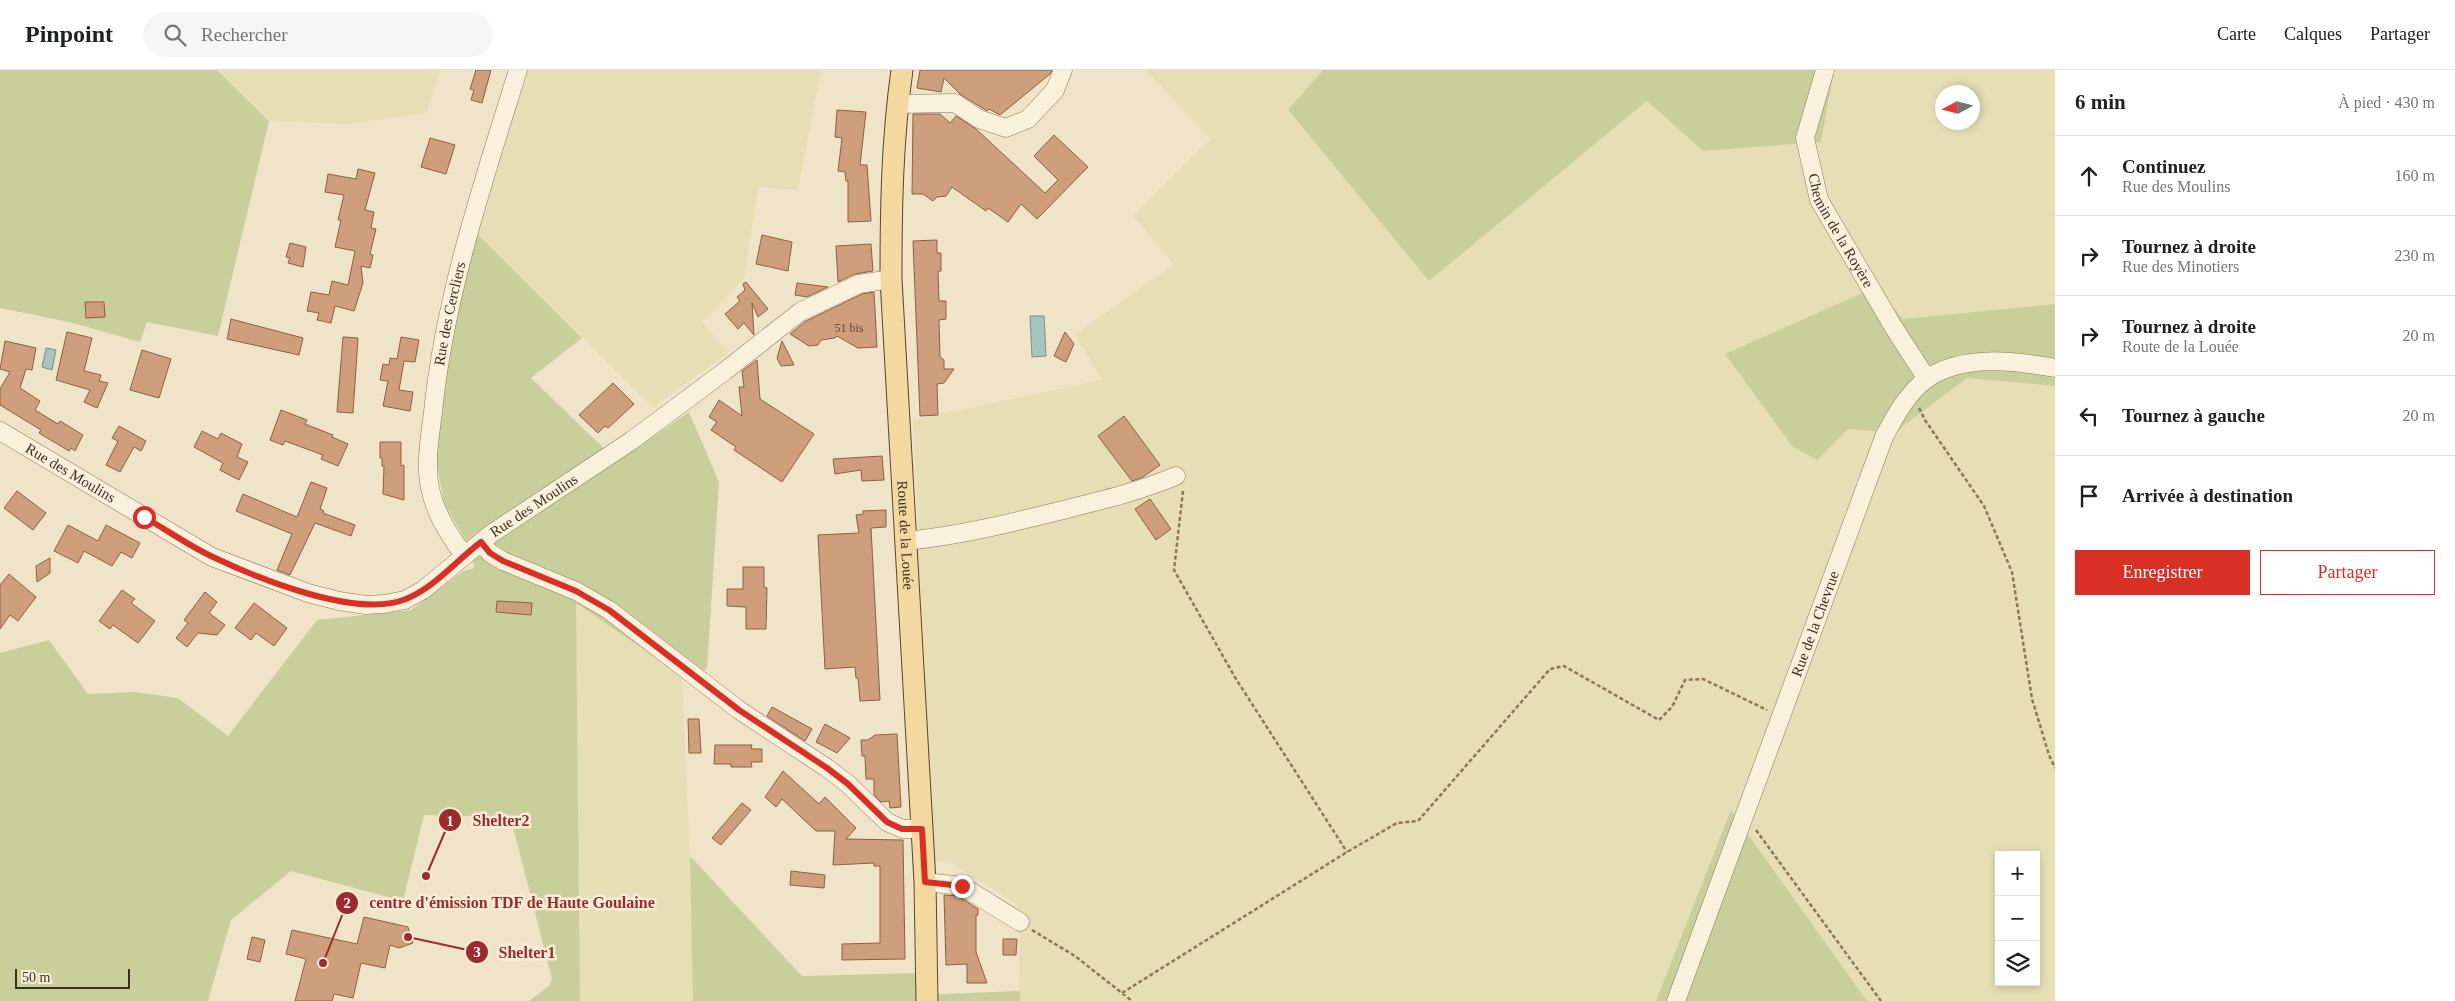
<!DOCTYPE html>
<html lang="fr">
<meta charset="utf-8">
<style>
:root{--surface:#fff;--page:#f6f6f6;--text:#202124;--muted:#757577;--line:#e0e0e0;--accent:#d93025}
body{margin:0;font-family:Georgia,serif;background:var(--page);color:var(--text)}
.controls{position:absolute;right:15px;bottom:15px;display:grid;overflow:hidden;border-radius:0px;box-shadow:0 2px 8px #0003}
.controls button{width:45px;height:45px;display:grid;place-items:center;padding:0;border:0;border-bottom:1px solid var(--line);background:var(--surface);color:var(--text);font:25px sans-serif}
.compass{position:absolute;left:1935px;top:15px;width:45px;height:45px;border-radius:50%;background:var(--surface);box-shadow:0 2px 8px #0003;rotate:263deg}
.scale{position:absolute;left:15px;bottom:12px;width:115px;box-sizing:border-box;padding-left:5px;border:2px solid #3d2e20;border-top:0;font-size:14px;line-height:18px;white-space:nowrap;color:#3d2e20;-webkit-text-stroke:4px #f7eed8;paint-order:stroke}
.stop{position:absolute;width:15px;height:15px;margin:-11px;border:4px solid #d93025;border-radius:50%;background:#fff}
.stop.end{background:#d93025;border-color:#fff;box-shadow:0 1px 5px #0008}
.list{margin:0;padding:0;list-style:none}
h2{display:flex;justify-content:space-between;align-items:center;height:65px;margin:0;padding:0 20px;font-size:21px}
h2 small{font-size:16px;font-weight:400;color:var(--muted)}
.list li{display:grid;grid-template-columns:32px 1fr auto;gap:15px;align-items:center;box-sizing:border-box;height:80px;padding:0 20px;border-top:1px solid var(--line)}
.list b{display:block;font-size:19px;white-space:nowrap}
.list p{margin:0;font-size:16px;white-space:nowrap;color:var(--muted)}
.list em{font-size:16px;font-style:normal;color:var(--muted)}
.actions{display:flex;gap:10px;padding:15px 20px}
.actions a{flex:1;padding:11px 0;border:1px solid var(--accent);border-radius:0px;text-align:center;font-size:18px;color:var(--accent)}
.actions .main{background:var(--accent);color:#fff}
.icon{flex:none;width:28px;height:28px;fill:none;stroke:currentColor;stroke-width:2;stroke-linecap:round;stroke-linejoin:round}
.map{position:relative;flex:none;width:2055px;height:931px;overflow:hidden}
header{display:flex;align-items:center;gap:30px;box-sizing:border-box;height:70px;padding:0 25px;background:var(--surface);border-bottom:1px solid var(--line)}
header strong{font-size:24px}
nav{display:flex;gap:28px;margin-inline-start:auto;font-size:18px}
.search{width:350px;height:45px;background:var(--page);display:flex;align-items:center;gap:12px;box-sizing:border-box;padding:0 18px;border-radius:28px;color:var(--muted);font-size:19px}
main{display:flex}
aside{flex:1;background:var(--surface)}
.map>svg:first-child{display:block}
</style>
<header>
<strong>Pinpoint</strong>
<div class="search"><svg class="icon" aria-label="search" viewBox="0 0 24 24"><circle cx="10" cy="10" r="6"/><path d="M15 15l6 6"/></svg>Rechercher</div>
<nav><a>Carte</a><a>Calques</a><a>Partager</a></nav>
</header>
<main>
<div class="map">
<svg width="2055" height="931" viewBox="0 0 2055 931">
<rect width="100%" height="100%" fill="#f0e4c8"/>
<!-- farmland -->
<path fill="#e6deb5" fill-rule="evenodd" d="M217,0H440L427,43L347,54L269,51Z
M522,0H821L798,120L758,117L744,209L702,252L728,283L653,337L474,160Z
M1145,0H1323L1288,41L1429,211L1647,31L1703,81L1821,72L1834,0H2055V234L1903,249L1848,359L1894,363L1967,308L2055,316V931H1867L1732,740L1656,931H1020L1018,835L947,790L930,792L913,350L1102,310L1075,265L1174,194L1133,146L1211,69ZM1942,22H1972V52H1942ZM1999,785H2036V912H1999Z
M576,533L682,606L690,786L693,931H580Z"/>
<!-- green -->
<path fill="#c9cf9b" d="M0,0H217L269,51L218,266L147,252L140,272L69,252L0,238Z
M1323,0H1834L1821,72L1703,81L1647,31L1429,211L1288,40Z
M474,160L582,268L531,308L617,391L689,342L719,412L707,599L682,606L576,533L580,931H529L549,916L552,909L512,753L503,747L424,745L403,831L291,801L231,850L208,931H0V583L49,570L88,624L135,622L178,628L228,666L317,550L411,540L463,501L475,498L466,471L444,433L435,384L442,300Z
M1876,217L1903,249L2055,234V316L1967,308L1894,363L1848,359L1817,390L1792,376L1725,284Z
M1731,740L1867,931H1656Z
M690,786L802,906L915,903L917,925L1020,921V931H693Z"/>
<!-- water -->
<path fill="#a9c4bc" stroke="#6f938a" d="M1030,246H1044L1046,286L1032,287Z
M46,278L56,280L52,300L42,297Z"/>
<!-- building -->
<path fill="#cf9f7d" stroke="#8d5f41" d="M476,0H491L482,33L471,30L474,20L470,19Z
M920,0H1052L1050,4L1000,45L989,39L987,41L984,39L960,24L944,8L941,22L917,18Z
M837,40L866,42L860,95H867L871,151L848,152V111H846L845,102L838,101L842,68L835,67Z
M913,44H940L950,53L956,46L976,59L1045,123L1058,110L1034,86L1054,65L1088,97L1037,149L1021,134L1008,152L988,138L986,141L952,117L946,126L937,127L933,131L923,124H912Z
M430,68L455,75L446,104L421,97Z
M358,99L375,103L365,140L374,142L371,158L376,159L370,184L373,185L370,198L361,196L363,213L354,241L335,236L331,253L317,250L319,243L307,241L311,222L329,225L332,211L348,215L355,181L335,177L341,150H338L344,125L325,122L328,104L356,109Z
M762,165L792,172L788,201L756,194Z
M937,170V183H941V201H938L939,231H946V249L939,250L940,287L944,290V299H954L944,313L937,314L938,345L920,346L913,171Z
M290,173L306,177L303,197L288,193L290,188L286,187Z
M871,174L873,201L855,204L838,212L836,176Z
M746,212L768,239L758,247L752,233L754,265L744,253L738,259L725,244L740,231L737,227L745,220L743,214Z
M797,213L828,217L807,227L795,225Z
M874,222L877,277L858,278L837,266L835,268L821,270L818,275L809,276L790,264L806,251L862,224Z
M85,232H104L105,247L86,248Z
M231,249L303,268L299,285L227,269Z
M67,262L92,268L84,301L101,305L99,311L108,313L97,338L84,332L90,320L56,310Z
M1065,262L1074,274L1066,292L1054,286Z
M343,267L358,268L353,343L337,342Z
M401,267L419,270L415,292L404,291L399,320L413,322L410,341L383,336L388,311L380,310L383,294L389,295L390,288L397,289Z
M5,271L36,278L32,300L26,299L20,318L40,331L35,340L58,354L60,351L83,365L75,381L71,378L69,381L39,363L41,360L0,335V319L10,302L0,299Z
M782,271L794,295L781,296L777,288Z
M142,280L171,289L159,328L130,320Z
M757,290L760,329L814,364L782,412L734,380L736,377L711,360L717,352L709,347L719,330L742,346L739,317H744L742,301Z
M613,313L634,334L608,358L605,356L598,363L579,345Z
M281,340L307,350L305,354L333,365L332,367L348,374L338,396L321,389L323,385L285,371L283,375L270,370Z
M1124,346L1160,395L1143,407L1132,411L1098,366Z
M119,356L146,371L141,381L134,377L120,402L106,395L118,371L112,368Z
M202,361L218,369L221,363L242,374L237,387L248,392L239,410L220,400L223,393L194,377Z
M380,372H401V396L404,395V430L383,424L384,396H382V388H380Z
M882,386L884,410L862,411L861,400L835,404L833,389Z
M311,412L327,418L320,439L324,441L323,443L355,455L351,466L315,453L290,505L277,500L292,464L236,441L243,424L297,447Z
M17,421L46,443L33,460L4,438Z
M1150,429L1171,459L1156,470L1135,439Z
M886,440V457L871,458L880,630L860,631L858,608H856L855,597L825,599L818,465L859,463L856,445L863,444V441Z
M68,455L98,471L106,455L140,473L132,488L121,482L112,496L84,481L78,493L54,481Z
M50,488V503L37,512L36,496Z
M743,497H764V517L767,518L766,559H746V537L727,536V519H743Z
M9,504L36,527L18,551L10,545L0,559V515Z
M122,520L135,529L131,533L155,551L138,573L113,555L110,559L99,551Z
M205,522L217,532L209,543L225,555L217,565L198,563L187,577L176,568L188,553L184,550Z
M497,531L532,533L531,545L496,542Z
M254,533L287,558L274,576L256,563L251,570L235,558Z
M772,637L812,659L805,671L767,646Z
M688,649H699L701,683H689Z
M825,654L850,668L837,683L816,672Z
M897,664L901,737L890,738L889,731L881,732L874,725V709H866L865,686H862L861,670H868L875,665Z
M715,675H752L751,679H762V692H751L752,697H731V694H714Z
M783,701L819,734L825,727L856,758L846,769L903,770L905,889L842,890V874L880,873V796H874V793L833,795L835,761H816L782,729L776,737L765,727Z
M742,733L751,740L721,775L712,768Z
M791,801L825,805L824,818L790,815Z
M944,825L958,826L978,839V845H976V882L987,913H967V894L946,895Z
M364,847L408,857L413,873L399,878L390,875L385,898L361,893L353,928L334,924L332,931H295L306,889L286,884L292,860L357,874Z
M252,867L265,870L260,892L247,889Z
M1003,869H1017L1016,885H1003Z"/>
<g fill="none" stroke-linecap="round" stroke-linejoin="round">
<!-- minor casing -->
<g stroke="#8d765c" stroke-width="19">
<g id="minor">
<path id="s1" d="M1825,0L1805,68L1819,130L1894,258L1927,309"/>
<path d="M897,34L955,33L979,49L1006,58L1028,49L1055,20L1063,0"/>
<path id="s2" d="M0,361L212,487L308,523L339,531L366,535L384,534L405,530L423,520L491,464L631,371L725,301L800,242L859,214L891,209"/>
<path d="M906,471C957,466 1006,454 1055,442C1098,431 1135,423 1176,406"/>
<path d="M481,472L490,483L503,491L576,521L609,540L739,640L827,698L848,714L887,752L903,759H922"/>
<path id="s3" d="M464,485C448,464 435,443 430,418C425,394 430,366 433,342C445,224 483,113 518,0"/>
<path d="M925,812L962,816L1020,852"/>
<path id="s4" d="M1676,931L1884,367C1895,346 1908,322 1928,308C1964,284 2015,291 2055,298"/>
</g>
</g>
<!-- major casing -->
<g stroke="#5b4430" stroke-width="23">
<g id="major">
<path id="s5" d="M902,0C892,71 891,138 891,209L925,812L927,931"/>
</g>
</g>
<!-- path -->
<path stroke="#8d765c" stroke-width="2.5" stroke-dasharray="4 2.5" stroke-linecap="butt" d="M1919,338L1925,350L1984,436L2012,502L2032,629L2049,685L2055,698
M1183,421L1174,500L1236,609L1347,782
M1756,760L1881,931
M1032,860L1075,886L1132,931
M1122,923L1347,782L1397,753L1418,751L1550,599L1564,596L1659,650L1672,637L1685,610L1703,609L1767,640"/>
<!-- minor -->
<use href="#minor" stroke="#faf1dc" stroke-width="18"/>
<!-- major -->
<use href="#major" stroke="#f3d9a0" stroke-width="21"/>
</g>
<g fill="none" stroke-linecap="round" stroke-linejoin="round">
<!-- route -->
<path stroke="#d93025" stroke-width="6" d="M144,447C167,460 189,476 213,487C259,509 357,549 406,529C434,518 457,490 481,472L490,483L503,491L576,521L609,540L739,640L827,698L848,714L887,752L902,759H922L925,812L962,816"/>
</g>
<g text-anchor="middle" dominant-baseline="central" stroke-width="5" stroke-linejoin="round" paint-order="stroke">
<!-- number labels -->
<g font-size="12" fill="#624a37">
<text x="849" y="258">51 bis</text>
</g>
<!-- street labels -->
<g font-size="15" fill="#3d2e20" stroke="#f7eed8">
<text stroke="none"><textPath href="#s1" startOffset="171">Chemin de la Royère</textPath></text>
<text stroke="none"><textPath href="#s3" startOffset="252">Rue des Cercliers</textPath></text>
<text stroke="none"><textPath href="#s2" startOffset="82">Rue des Moulins</textPath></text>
<text stroke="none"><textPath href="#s2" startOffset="608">Rue des Moulins</textPath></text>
<text stroke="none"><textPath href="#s5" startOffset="466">Route de la Louée</textPath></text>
<text stroke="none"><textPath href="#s4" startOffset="402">Rue de la Chevrue</textPath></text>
</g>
</g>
<!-- callouts -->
<path fill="none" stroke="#9e2a2b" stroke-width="2" d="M426 806L450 750M323 893L347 833M408 867L477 882"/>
<g fill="#9e2a2b" stroke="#f7eed8" stroke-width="2">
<circle cx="426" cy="806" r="5"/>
<circle cx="323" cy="893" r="5"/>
<circle cx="408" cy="867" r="5"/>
<circle cx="450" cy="750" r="12"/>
<circle cx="347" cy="833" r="12"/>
<circle cx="477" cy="882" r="12"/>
</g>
<g font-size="15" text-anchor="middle" font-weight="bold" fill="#fff">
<text x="450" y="756">1</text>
<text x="347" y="838">2</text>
<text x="477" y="887">3</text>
</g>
<g font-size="16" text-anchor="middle" font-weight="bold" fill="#9e2a2b" stroke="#f7eed8" stroke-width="5" stroke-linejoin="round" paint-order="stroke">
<text x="501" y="756">Shelter2</text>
<text x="512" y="838">centre d'émission TDF de Haute Goulaine</text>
<text x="527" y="888">Shelter1</text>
</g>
</svg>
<div class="controls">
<button>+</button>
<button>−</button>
<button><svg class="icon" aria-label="layers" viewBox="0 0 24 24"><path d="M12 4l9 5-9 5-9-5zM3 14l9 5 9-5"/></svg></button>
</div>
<svg class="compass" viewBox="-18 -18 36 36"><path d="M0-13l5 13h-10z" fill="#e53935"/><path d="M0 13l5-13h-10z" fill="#757577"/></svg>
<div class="scale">50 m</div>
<div class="stop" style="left:144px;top:447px"></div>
<div class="stop end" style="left:962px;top:816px"></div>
</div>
<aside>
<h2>6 min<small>À pied · 430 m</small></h2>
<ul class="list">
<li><svg class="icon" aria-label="ahead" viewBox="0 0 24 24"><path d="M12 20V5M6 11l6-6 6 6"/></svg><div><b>Continuez</b><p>Rue des Moulins</p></div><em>160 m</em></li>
<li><svg class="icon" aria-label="right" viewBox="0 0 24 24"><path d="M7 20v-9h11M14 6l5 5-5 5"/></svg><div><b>Tournez à droite</b><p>Rue des Minotiers</p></div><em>230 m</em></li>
<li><svg class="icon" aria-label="right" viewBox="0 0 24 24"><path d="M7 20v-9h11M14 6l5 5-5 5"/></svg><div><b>Tournez à droite</b><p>Route de la Louée</p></div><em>20 m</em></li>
<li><svg class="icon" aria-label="left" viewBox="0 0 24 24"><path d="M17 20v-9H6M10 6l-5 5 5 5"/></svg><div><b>Tournez à gauche</b></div><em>20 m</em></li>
<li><svg class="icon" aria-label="arrive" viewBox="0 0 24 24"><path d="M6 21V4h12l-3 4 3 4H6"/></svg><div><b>Arrivée à destination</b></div></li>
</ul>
<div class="actions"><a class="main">Enregistrer</a><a>Partager</a></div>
</aside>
</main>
